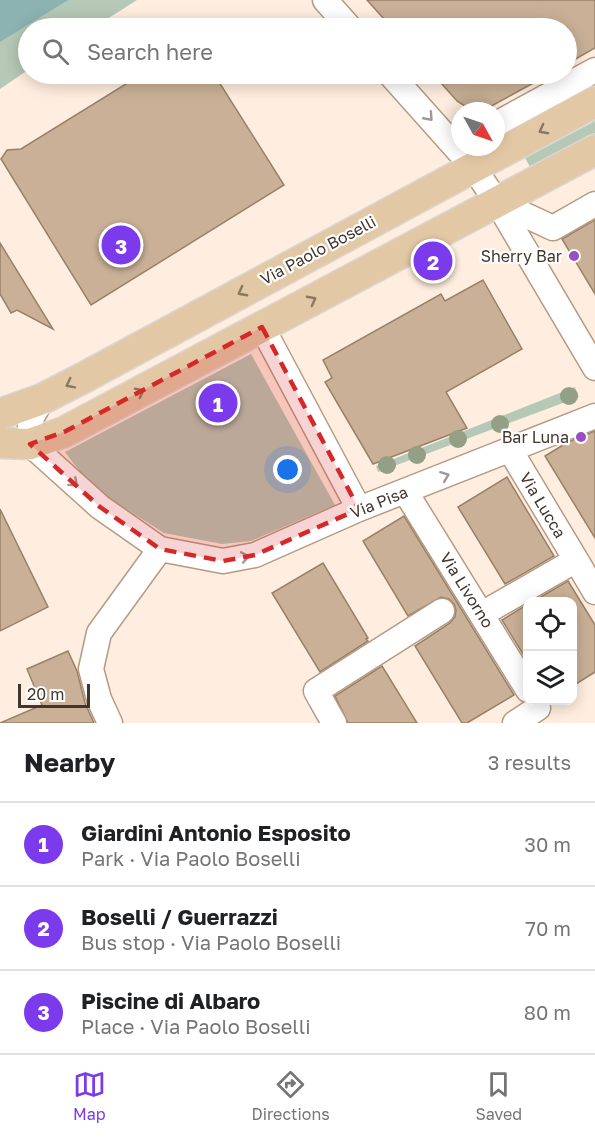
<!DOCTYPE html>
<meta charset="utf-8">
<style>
:root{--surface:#fff;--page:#f2f2f2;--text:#202124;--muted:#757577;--line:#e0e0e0;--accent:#7c3aed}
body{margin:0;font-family:"Golos Text",sans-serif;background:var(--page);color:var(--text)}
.controls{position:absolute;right:18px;bottom:18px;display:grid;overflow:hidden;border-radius:12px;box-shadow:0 3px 15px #0003}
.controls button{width:54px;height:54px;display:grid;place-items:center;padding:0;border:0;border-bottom:2px solid var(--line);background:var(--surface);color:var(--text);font:30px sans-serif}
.compass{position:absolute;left:451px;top:102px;width:54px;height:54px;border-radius:50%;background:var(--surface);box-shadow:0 3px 15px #0003;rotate:130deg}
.scale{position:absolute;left:18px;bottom:15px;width:72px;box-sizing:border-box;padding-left:6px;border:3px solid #41362c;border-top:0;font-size:16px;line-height:21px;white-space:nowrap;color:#41362c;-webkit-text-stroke:4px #fff;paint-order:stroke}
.you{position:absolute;left:288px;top:470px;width:21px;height:21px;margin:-15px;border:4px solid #fff;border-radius:50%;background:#1a73e8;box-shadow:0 0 0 9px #1a73e833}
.badge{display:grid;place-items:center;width:39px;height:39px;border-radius:50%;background:var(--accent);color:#fff;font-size:20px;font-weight:700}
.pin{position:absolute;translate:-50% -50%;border:3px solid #fff;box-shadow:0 2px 6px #0006}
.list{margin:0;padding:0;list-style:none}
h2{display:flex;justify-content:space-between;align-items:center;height:78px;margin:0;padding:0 24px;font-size:26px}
h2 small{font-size:20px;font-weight:400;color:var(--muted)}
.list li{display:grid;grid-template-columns:39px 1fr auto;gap:18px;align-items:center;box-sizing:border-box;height:84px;padding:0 24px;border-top:2px solid var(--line)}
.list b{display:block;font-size:22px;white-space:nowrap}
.list p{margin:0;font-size:20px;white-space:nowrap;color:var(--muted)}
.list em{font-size:20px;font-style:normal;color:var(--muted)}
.icon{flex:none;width:33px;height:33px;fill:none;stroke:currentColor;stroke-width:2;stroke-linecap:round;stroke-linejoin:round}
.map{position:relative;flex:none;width:595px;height:723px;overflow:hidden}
.search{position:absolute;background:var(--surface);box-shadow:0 3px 15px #0003;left:18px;right:18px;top:18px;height:66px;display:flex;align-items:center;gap:15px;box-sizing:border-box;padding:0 21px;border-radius:33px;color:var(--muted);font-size:22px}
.sheet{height:330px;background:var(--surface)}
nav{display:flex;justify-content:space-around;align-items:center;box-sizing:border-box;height:84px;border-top:2px solid var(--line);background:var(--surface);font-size:16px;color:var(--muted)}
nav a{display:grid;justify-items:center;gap:3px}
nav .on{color:var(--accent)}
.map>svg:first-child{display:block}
</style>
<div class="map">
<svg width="595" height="723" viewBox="0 0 595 723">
<rect width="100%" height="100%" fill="#ffeedf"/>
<!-- green -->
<path fill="#b6c8b6" d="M0,0H137L93,28H28V70L0,89Z
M595,121V133L530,167L525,158Z
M251,354L335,505L251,541L222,544L164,533L110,499L80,472L65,452Z
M575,387L579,397L378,472L376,466Z"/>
<!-- water -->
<path fill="#8cb2b2" d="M0,0H68L0,42Z"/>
<!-- building -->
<path fill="#cab097" stroke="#998068" stroke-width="1.5" d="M367,0H595V48L567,64V28H392Z
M142,74H214L284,185L91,305L1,159L7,150L21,149Z
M433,74H550L486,109L477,110L468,108L457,101Z
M595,220V294L562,239Z
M0,243L53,329L17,310L11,313L0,294Z
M483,280L522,349L446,392L467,428L373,464L325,382L332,378L323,360L441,294L445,301Z
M595,431V538L545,456L568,442Z
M507,477L554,556L505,584L458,507Z
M0,509L48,607L0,631Z
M404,516L514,695L467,723H462L415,646L450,623L455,617L456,610L454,604L449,599L441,597L408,616L363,541Z
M323,563L368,638L366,639L368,641L320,672L272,593Z
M568,581L595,625V672L573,686V602H532Z
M528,604V662L502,620Z
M68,651L77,671L85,703L94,723H0L42,705L27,669Z
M382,666L417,723H348L335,696Z"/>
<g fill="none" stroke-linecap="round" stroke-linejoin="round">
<!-- minor casing -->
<g stroke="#b59b83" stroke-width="27">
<path id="minor" d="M325,0L350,28
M390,74L473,167L497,202L595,368
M496,124L595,70
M497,202L553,228L595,204
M262,327L359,509
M42,399L30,421V444L100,507L160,549L223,561L255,555L359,509L595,416
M405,491L528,690
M576,560L595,592
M482,614L576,560L510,450
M110,723L99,699L91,669L99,633L160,549
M334,723L316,691L442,611
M515,723L538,708"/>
</g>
<!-- major casing -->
<g stroke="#d9d7d5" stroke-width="33">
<path id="major" d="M0,414L42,399L83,378L595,102
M0,443L30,444L64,432L595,150"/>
</g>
<!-- minor -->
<use href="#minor" stroke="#fff" stroke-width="24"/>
<!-- major -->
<use href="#major" stroke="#e3c8a6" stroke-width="30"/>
</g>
<!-- trees -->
<g fill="#93a086">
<circle cx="569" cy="396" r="9"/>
<circle cx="500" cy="424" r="9"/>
<circle cx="458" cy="439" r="9"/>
<circle cx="417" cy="455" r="9"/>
<circle cx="387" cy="465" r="9"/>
</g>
<!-- one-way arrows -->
<defs><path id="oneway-chevron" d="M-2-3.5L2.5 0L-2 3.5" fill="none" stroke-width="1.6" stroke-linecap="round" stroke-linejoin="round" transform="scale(1.5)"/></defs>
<g stroke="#a09a96">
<use href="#oneway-chevron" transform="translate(429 117) rotate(48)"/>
<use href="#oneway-chevron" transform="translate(445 476) rotate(-21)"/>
<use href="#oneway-chevron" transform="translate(74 483) rotate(42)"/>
<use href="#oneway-chevron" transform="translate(245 557) rotate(-10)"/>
</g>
<g stroke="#8a7863">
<use href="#oneway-chevron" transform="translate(543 130) rotate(152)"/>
<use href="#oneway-chevron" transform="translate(242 292) rotate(152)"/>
<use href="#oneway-chevron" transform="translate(312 300) rotate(-28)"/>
<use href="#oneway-chevron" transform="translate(70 384) rotate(153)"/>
<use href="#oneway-chevron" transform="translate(140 392) rotate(-28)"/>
</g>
<!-- marked area -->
<path fill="#d62828" fill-opacity="0.2" stroke="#d62828" stroke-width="4.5" stroke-dasharray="12 8" stroke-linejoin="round" d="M262,327L359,509L255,555L223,561L160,549L100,507L30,444L64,432Z"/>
<!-- markers -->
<g fill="#984fc2" stroke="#fff" stroke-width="2">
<circle cx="574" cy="256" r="6"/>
<circle cx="581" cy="437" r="6"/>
</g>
<g text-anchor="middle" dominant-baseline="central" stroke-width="4.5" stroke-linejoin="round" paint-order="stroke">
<!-- street labels -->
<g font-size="16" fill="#41362c" stroke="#fff">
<text transform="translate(318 250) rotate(-28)">Via Paolo Boselli</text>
<text transform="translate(379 502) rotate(-22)">Via Pisa</text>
<text transform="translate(543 505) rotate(59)">Via Lucca</text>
<text transform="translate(467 590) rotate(58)">Via Livorno</text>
</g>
<!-- poi labels -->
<g font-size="16" fill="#41362c" stroke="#fff" text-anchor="end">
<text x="562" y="256">Sherry Bar</text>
<text x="569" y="437">Bar Luna</text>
</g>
</g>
</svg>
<div class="controls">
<button><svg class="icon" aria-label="locate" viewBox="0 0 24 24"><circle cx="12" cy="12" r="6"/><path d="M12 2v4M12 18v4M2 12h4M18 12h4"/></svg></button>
<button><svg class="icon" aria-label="layers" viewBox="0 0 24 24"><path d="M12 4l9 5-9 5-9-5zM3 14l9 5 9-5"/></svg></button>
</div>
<svg class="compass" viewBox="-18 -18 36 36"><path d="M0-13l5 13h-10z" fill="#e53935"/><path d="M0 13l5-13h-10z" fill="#757577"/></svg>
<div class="scale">20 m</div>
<div class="you"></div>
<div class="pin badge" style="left:218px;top:403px">1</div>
<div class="pin badge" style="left:433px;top:261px">2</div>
<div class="pin badge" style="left:121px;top:245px">3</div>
<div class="search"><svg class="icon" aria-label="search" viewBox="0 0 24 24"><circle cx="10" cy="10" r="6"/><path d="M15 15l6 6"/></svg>Search here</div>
</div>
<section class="sheet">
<h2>Nearby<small>3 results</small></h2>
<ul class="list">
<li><span class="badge">1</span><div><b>Giardini Antonio Esposito</b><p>Park · Via Paolo Boselli</p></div><em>30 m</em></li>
<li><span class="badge">2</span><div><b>Boselli / Guerrazzi</b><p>Bus stop · Via Paolo Boselli</p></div><em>70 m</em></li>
<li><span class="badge">3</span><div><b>Piscine di Albaro</b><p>Place · Via Paolo Boselli</p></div><em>80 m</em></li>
</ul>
</section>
<nav>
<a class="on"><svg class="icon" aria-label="map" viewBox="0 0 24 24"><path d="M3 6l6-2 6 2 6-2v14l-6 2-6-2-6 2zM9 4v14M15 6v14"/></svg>Map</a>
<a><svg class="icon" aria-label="directions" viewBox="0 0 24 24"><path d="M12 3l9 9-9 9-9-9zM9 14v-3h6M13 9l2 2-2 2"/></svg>Directions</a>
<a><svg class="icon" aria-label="saved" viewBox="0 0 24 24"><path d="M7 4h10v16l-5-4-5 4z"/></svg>Saved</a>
</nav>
